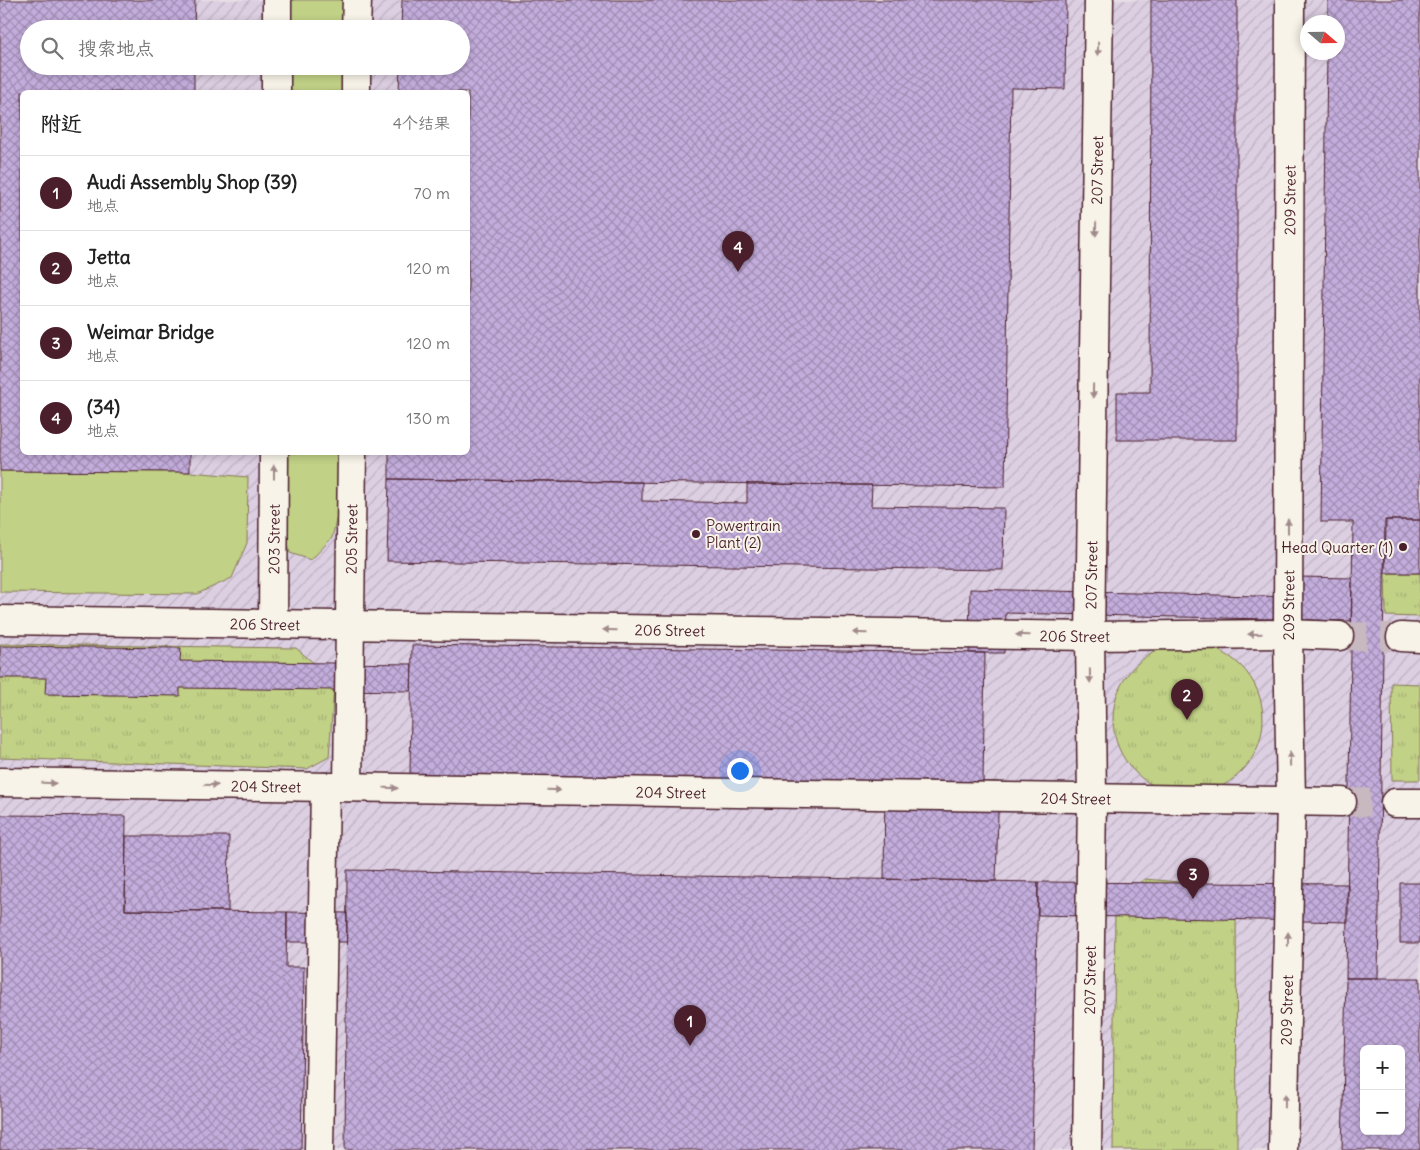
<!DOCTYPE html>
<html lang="zh">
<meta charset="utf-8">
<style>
:root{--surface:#fff;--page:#f2f2f2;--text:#222;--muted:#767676;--line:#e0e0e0;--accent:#4a1f2b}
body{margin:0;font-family:Delius,"LXGW WenKai TC",sans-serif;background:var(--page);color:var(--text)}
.controls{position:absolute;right:15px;bottom:15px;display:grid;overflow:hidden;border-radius:8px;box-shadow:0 2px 8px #0003}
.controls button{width:45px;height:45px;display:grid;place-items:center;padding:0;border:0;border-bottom:1px solid var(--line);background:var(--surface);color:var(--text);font:25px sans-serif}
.compass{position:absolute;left:1300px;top:15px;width:45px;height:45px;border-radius:50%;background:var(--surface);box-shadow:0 2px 8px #0003;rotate:110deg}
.you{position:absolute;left:739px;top:770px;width:18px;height:18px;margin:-12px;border:4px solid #fff;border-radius:50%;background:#1a73e8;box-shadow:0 0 0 8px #1a73e833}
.badge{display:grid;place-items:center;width:32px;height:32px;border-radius:50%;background:var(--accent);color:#fff;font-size:16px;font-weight:700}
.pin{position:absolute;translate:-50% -41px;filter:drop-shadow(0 1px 2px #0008)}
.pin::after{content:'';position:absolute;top:26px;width:18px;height:15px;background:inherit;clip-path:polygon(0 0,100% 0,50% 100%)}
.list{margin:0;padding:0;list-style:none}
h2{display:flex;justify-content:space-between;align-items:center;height:65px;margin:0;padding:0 20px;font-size:21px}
h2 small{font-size:16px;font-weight:400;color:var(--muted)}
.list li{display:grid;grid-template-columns:32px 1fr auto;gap:15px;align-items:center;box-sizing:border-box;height:75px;padding:0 20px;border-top:1px solid var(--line)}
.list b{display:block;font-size:19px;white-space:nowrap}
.list p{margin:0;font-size:16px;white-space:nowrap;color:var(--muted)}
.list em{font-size:16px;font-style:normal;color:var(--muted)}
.icon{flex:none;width:28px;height:28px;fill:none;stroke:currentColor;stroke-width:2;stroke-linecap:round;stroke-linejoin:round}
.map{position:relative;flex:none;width:1420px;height:1150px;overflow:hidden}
.search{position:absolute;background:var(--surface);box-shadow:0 2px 8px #0003;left:20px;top:20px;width:450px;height:55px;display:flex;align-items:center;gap:12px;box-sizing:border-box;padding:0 18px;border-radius:28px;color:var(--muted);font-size:19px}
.panel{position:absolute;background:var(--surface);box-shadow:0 2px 8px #0003;left:20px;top:90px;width:450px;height:365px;border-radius:8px}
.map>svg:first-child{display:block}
</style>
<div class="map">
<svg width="1420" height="1150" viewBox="0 0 1420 1150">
<defs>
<pattern id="industrial-furrows" width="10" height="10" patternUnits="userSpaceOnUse" patternTransform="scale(1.25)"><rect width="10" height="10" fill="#dccfe2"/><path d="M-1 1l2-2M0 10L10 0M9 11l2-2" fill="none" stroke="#beb1c2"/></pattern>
<pattern id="park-tufts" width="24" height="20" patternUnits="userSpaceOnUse" patternTransform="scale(1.25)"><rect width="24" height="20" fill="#c1d186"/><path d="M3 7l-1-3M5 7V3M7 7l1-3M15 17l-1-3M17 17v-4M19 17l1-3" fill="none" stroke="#a7b374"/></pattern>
<pattern id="building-cross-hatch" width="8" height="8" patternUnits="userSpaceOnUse" patternTransform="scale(1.25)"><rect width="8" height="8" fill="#c3addc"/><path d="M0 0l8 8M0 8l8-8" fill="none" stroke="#a08cb3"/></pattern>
</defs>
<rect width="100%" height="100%" fill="#e7dee4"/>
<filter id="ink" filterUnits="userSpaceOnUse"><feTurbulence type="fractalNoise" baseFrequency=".02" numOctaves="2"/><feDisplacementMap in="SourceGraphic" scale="10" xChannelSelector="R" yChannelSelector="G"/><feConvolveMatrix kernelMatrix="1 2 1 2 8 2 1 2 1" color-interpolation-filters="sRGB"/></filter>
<g filter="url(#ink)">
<!-- industrial -->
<path fill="url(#industrial-furrows)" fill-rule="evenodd" d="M0,0H1420V1150H0ZM1308,22H1338V52H1308ZM29,29H461V66H29ZM22,92H468V452H22ZM1364,1049H1401V1131H1364Z"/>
<!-- green -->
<path fill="#c1d186" stroke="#867858" d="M289,0H347V29H289Z
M289,66H347L346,92H288Z
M285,453H344L343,490L332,538L311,560L290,553L284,521Z
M0,471L190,472L248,477L247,543L232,578L197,594L0,592Z"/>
<!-- park -->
<path fill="url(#park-tufts)" stroke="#867858" d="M1385,573H1420V617L1386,616Z
M0,644L296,648L316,665L334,687L329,757L307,769L0,758Z
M1113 719a75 75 0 1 1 150 0a75 75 0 1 1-150 0Z
M1391,683L1420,684V780H1392Z
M1144,879L1215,885L1236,899L1237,1150H1113L1115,902Z"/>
<!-- building -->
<path fill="url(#building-cross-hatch)" stroke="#4a1f2b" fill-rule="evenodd" d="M0,0H195L194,29H29V66H194V92H22V452H190V472L0,471Z
M402,0H1066L1065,89L1011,88L1005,487L389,479V452H468V92H399L400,66H461V29H401Z
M1151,0H1237V440H1117V392H1150Z
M1328,0H1420V520H1385L1378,978H1346L1353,522H1321L1327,52H1338V22H1328Z
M389,479L642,482V501L747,503V484L872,485L871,506L1004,508L1003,570L387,561Z
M1386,520H1420V573H1385Z
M1299,577L1352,578L1351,621L1006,613L1004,653H969L970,589L1298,597Z
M412,645L985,653L983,782L410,775Z
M0,646L181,648L180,661L412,664L411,691L180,688V696L45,694L46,678H0Z
M885,781L999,782L996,881L884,879Z
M0,815L126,816L125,910L287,912L286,967H304L301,1150H0Z
M126,836H229L228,911L125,910Z
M347,870L1038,882L1032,1150H345Z
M1038,882L1348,884V922L1038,915Z
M1400,883H1420V943H1400Z
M287,912L347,913V942H287Z
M1346,978H1420V1150H1342ZM1364,1049H1401V1131H1364Z"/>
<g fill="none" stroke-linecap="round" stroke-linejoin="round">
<!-- minor-tunnel -->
<path stroke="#c8b8bf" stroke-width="28" stroke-dasharray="28 14" stroke-linecap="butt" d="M1339,636L1401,637
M1342,802L1395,803"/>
<!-- minor casing -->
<g stroke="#4a1f2b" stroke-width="31">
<g id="minor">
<path d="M277,29V0"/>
<path d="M356,29L357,0"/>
<path d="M276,92V66"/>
<path d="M356,92V66"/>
<path id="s1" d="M0,620L1090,636L1288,634L1339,636"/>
<path id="s2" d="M273,625L274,452"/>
<path d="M1401,637L1420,638"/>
<path id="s3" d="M0,782L1342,802"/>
<path id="s4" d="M348,787L352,452"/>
<path d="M1395,803H1420"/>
<path d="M319,1150L325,787"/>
<path id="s5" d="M1087,1150L1092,798L1090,636L1099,0"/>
<path id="s6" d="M1283,1150L1291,801L1288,634L1290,0"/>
</g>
</g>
<!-- minor -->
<use href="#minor" stroke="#f7f3e8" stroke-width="28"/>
</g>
<!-- one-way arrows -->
<defs><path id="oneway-solid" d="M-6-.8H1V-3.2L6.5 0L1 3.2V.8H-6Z" transform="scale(1.25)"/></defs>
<g fill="#a0898a">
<use href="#oneway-solid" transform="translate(1098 49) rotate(91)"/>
<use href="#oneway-solid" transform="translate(1096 229) rotate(91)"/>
<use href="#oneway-solid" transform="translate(1093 391) rotate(91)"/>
<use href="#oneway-solid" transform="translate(274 472) rotate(-90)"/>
<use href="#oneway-solid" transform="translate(1288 526) rotate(-90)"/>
<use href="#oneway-solid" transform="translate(610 630) rotate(-179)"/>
<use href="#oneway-solid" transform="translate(860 633) rotate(-179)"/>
<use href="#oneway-solid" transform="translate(1255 634) rotate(179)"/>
<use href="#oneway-solid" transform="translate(1023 635) rotate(-179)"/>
<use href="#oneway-solid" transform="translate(1090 676) rotate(89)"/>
<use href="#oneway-solid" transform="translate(1290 759) rotate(-91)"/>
<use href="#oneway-solid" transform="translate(49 783) rotate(1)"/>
<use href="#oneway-solid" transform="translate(211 785) rotate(1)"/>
<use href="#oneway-solid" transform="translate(391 788) rotate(1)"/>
<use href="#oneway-solid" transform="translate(554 790) rotate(1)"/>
<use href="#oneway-solid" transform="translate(1288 939) rotate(-89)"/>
<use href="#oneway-solid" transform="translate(1285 1101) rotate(-89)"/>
</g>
</g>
<!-- markers -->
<g fill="#4a1f2b" stroke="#f7f3e8" stroke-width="2">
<circle cx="696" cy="534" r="5"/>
<circle cx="1403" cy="547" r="5"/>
</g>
<g text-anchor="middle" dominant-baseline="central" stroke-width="4" stroke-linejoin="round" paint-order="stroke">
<!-- street labels -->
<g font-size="15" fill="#4a1f2b" stroke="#f7f3e8">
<text stroke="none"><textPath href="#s5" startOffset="980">207 Street</textPath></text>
<text stroke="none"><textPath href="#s6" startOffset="950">209 Street</textPath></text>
<text stroke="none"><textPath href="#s2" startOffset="86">203 Street</textPath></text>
<text stroke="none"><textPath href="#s4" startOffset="248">205 Street</textPath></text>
<text stroke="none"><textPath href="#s5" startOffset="575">207 Street</textPath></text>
<text stroke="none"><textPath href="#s6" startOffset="545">209 Street</textPath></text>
<text stroke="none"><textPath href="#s1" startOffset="265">206 Street</textPath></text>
<text stroke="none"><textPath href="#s1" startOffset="670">206 Street</textPath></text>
<text stroke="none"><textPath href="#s1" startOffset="1075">206 Street</textPath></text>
<text stroke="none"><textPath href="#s3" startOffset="266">204 Street</textPath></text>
<text stroke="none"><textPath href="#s3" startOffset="671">204 Street</textPath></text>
<text stroke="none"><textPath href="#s3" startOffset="1076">204 Street</textPath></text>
<text stroke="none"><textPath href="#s5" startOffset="170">207 Street</textPath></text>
<text stroke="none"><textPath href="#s6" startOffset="140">209 Street</textPath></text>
</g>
<!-- poi labels -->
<g font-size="15" fill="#4a1f2b" stroke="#f7f3e8" text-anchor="start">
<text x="706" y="525">Powertrain<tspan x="706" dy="17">Plant (2)</tspan></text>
<text x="1393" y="547" text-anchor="end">Head Quarter (1)</text>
</g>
</g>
</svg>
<div class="controls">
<button>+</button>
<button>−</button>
</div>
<svg class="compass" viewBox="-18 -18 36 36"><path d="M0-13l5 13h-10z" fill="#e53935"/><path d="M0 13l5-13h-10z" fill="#767676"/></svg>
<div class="you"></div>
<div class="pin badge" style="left:690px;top:1046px">1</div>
<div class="pin badge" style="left:1187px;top:720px">2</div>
<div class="pin badge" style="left:1193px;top:899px">3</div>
<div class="pin badge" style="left:738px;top:272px">4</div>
<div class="search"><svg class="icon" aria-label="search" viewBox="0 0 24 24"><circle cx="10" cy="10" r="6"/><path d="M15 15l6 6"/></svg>搜索地点</div>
<section class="panel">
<h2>附近<small>4个结果</small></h2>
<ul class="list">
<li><span class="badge">1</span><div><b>Audi Assembly Shop (39)</b><p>地点</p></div><em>70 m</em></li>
<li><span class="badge">2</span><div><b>Jetta</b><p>地点</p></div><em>120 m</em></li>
<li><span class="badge">3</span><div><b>Weimar Bridge</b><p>地点</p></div><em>120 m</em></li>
<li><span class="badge">4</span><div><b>(34)</b><p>地点</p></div><em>130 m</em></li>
</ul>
</section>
</div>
